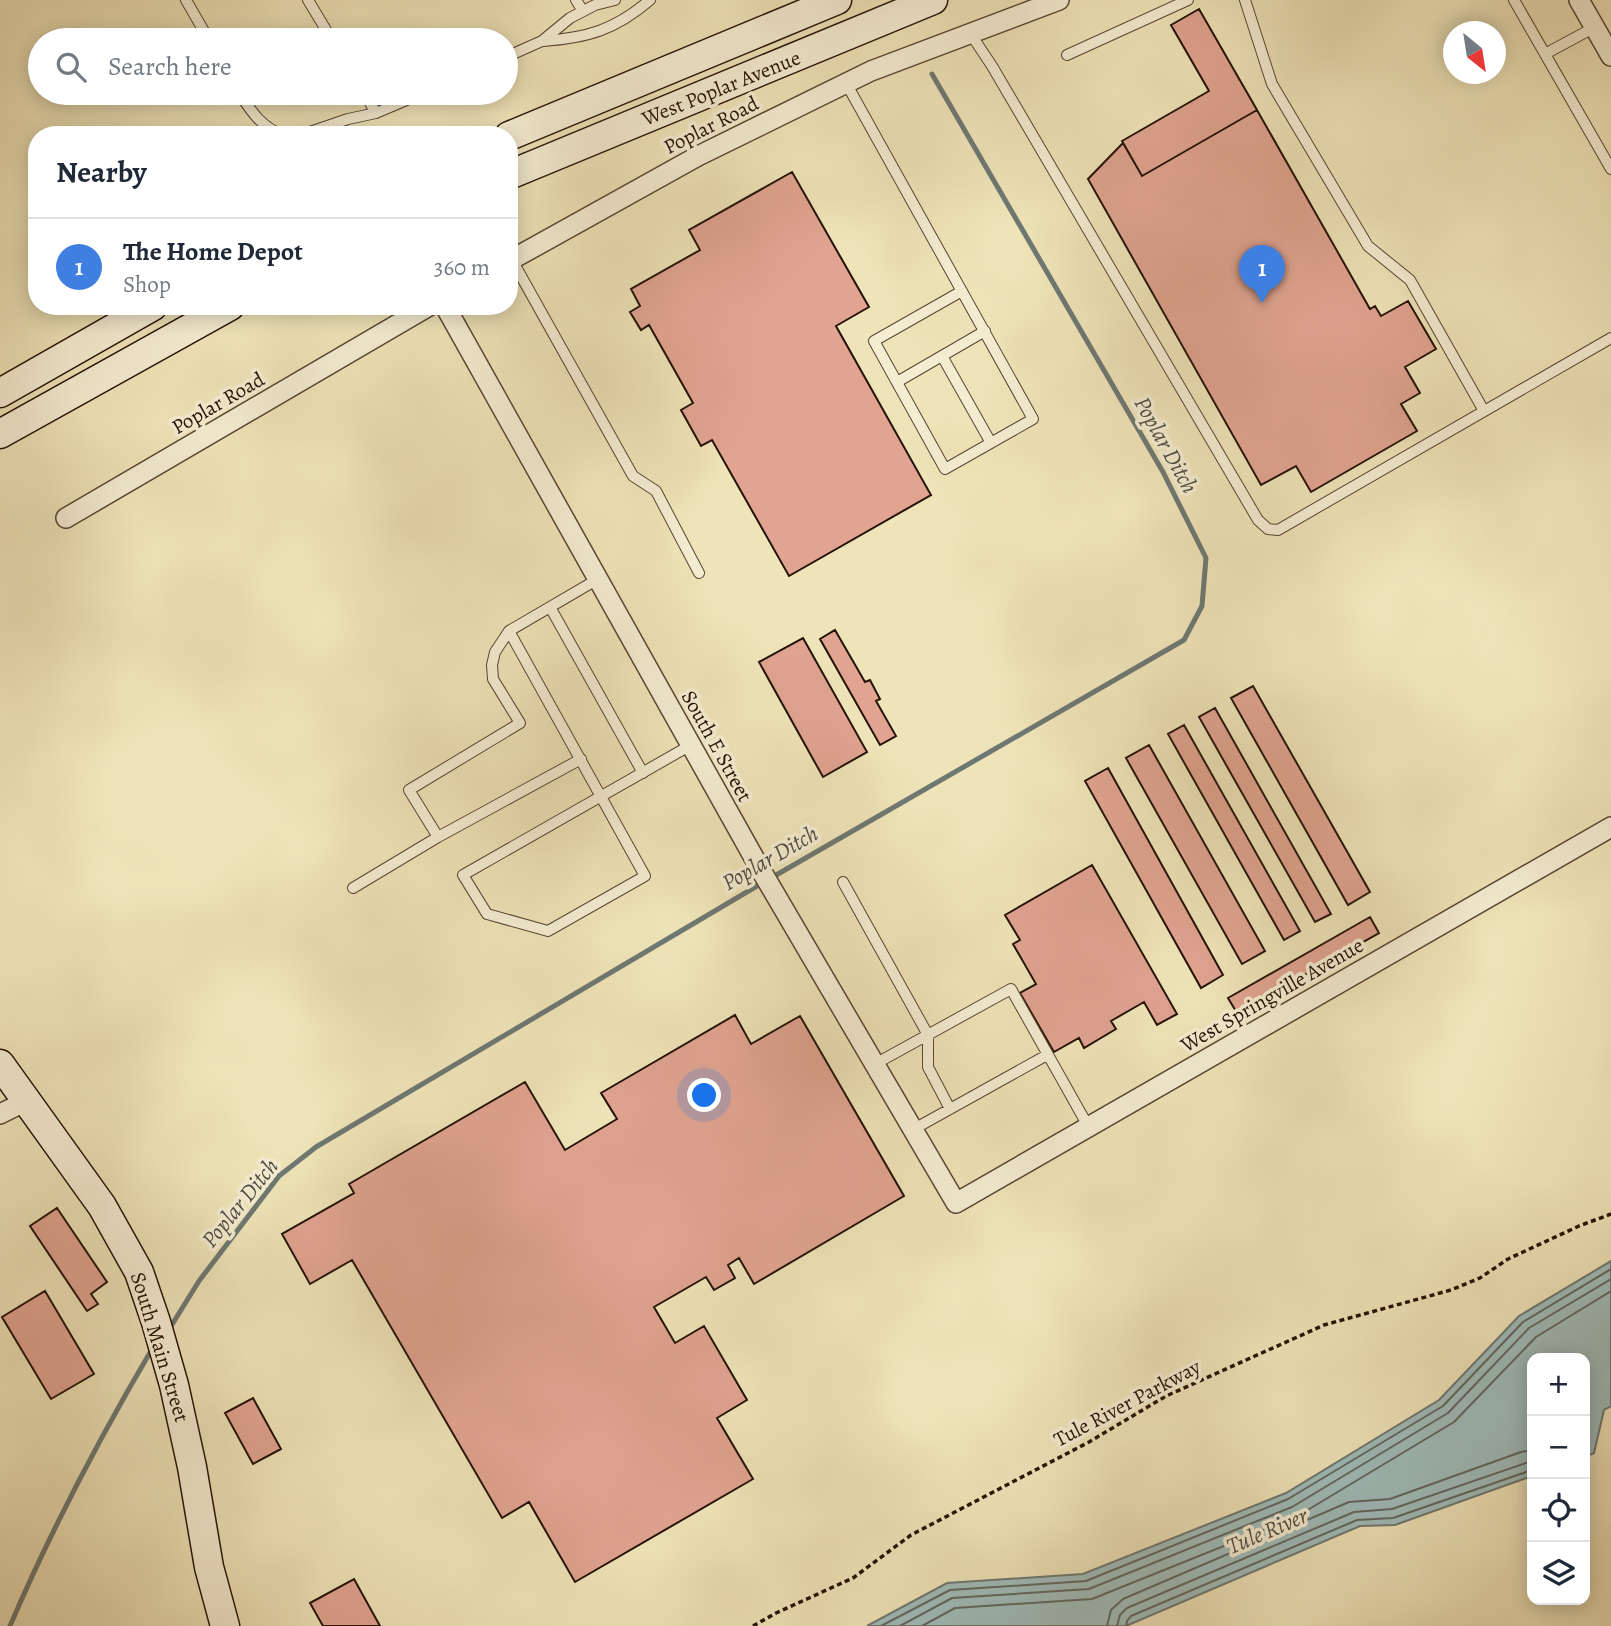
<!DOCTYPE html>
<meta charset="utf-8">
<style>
:root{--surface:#fff;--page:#f6f6f7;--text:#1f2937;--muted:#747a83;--line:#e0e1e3;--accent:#db2777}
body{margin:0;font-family:Alegreya,serif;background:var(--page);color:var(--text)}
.controls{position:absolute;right:21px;bottom:21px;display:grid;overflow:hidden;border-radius:14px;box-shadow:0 4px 18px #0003}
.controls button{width:63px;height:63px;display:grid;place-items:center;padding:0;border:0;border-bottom:2px solid var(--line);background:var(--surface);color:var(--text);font:35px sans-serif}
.compass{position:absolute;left:1443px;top:21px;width:63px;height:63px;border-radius:50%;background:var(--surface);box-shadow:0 4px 18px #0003;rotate:150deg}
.you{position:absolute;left:705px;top:1096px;width:24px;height:24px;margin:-18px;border:5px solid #fff;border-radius:50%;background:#1a73e8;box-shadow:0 0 0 10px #1a73e833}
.badge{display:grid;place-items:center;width:46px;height:46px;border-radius:50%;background:var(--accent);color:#fff;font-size:23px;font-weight:700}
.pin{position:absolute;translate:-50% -58px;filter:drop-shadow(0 2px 4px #0008)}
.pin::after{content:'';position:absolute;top:37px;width:24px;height:21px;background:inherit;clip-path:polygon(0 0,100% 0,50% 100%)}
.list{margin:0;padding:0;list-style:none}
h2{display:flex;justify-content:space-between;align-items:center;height:91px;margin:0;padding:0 28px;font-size:30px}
h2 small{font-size:23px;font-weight:400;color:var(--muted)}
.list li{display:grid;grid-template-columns:46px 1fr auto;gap:21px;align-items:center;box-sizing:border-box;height:98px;padding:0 28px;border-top:2px solid var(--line)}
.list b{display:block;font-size:26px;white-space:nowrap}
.list p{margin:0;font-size:23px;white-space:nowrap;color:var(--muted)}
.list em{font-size:23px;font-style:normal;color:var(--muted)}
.icon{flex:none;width:38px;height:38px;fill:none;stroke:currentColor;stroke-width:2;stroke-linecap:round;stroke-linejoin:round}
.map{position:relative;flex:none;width:1611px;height:1626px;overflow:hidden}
.search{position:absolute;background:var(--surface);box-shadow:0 4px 18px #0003;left:28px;top:28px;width:490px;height:77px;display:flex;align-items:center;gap:18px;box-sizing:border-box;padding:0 24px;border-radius:38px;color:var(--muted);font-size:26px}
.panel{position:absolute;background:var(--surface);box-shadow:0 4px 18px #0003;left:28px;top:126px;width:490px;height:189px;border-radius:28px}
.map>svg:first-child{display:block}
</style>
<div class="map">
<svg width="1611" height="1626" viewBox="0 0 1611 1626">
<rect width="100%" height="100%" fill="#efe4b9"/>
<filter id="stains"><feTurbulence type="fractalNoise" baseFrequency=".00286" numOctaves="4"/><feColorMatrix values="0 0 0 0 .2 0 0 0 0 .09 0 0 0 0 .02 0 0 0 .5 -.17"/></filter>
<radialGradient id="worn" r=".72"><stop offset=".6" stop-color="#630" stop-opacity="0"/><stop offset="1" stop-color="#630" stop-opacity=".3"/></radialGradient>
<!-- water -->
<path fill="#9fbcba" stroke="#6e7872" stroke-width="2" d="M1611,1261V1406L1604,1410L1594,1453L1585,1457V1358H1532V1476L1395,1525L1360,1526L1126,1626H867L947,1583L1083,1574L1286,1493L1439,1400L1519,1316Z"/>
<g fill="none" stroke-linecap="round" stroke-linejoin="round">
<!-- shore -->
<path stroke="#626760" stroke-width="2" d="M881,1626L950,1590L1086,1581L1288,1499L1443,1406L1523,1322L1611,1269
M900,1626L952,1598L1089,1589L1292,1507L1448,1413L1529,1328L1611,1279
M922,1626L955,1608L1092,1599L1296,1517L1454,1422L1536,1337L1611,1291
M1107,1626L1111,1610L1123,1599L1349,1502L1390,1499L1521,1452L1532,1450
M1117,1626L1120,1615L1127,1608L1354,1512L1392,1509L1532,1461
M1126,1626L1127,1621L1131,1616L1357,1520L1393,1518L1532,1470"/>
<!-- stream -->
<path stroke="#6e7872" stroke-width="5" d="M771,878L1184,640L1202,606L1206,558L1163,472L932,74
M168,1331L199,1281L279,1176L316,1147L762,883
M10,1626C51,1530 99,1439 152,1349"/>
</g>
<!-- building -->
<path fill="#e0a491" stroke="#241205" stroke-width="2" d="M1199,9L1257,110L1142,176L1122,141L1209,91L1171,25Z
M1257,110L1370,309L1375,306L1381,316L1408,301L1436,349L1405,367L1420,393L1401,404L1417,431L1311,492L1296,466L1261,485L1088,179L1123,143L1142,176Z
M792,172L869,307L836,326L931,495L789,576L712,440L701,446L681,410L693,403L649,325L641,330L630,312L640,306L631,289L700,250L689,230Z
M835,630L865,682L870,680L880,699L876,701L896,736L880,745L820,639Z
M803,638L867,752L823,777L759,662Z
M1253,686L1370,892L1348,905L1231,698Z
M1215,708L1331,914L1315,922L1199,717Z
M1184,725L1300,931L1284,940L1168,734Z
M1149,745L1265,951L1242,964L1126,758Z
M1108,768L1223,975L1201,988L1085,781Z
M1092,865L1177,1014L1157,1025L1144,1002L1111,1021L1116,1029L1084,1048L1079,1038L1054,1052L1020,993L1036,984L1013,944L1020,940L1005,915Z
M1370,917L1379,933L1237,1013L1228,998Z
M735,1015L751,1044L800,1016L904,1196L754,1284L739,1258L728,1265L735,1278L714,1290L706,1277L654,1307L675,1343L704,1326L747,1400L717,1418L753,1479L575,1582L529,1502L502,1518L352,1260L310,1284L282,1234L354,1193L349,1184L525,1082L565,1150L617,1119L601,1093Z
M57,1208L107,1282L91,1294L98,1304L87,1311L30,1226Z
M45,1291L94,1374L51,1399L2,1317Z
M253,1398L281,1449L253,1464L225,1413Z
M354,1579L380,1626H323L310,1603Z"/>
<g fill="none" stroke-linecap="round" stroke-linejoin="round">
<!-- lane casing -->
<g stroke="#574632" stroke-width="12">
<path id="lane" d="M186,0L209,40
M308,0L332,40
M576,0L583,11
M1245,0L1272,84L1368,246L1410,280L1484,411
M1514,0L1611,169
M970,33L992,66L1258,520L1268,529L1278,530L1611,338
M543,41C587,38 615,30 650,0
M1545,54L1595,27
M1067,55L1188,0
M506,57L542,41L570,18L595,5L615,0
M846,83L1033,419L945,469L874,341L962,291
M239,93C251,111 262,128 283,135
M364,93L376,113
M301,135L348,119L376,113L423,93
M512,260L633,476L656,491L699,573
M942,356L991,443
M897,382L985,331
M550,607L643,773
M509,631L645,876L548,931L487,914L463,875C539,832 615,789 691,745
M438,837L409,790L520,723L493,679L492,665L495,652L509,631L598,579
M843,882L928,1035V1067L950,1109
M353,888L438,837L581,759
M875,1064L1011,989L1088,1126
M914,1129L1047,1055"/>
</g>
<!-- street casing -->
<g stroke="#574632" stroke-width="22">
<path id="street" d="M1579,0L1611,56
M509,261L698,156L871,71L1059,0
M445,306L762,872L956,1203L1611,827
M66,518L429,306
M0,1114L26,1101"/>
</g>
<!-- secondary casing -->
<g stroke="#241205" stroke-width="31">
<path id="secondary" d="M509,136L837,0
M509,175L933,0
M0,393L153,306
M0,434L230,306
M0,1064L102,1206L139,1272L156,1322L174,1385L192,1467L209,1567L225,1626"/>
</g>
<!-- path -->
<path stroke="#241205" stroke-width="3.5" stroke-dasharray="5 3.5" stroke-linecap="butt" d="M753,1626L776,1613L853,1578L911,1535L1089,1442L1166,1396L1324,1325L1451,1290L1480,1278L1508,1259L1579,1226L1611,1214"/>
<!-- lane -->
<use href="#lane" stroke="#f5edd2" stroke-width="10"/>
<!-- street -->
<use href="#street" stroke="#f5edd2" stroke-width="19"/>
<!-- secondary -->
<use href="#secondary" stroke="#f5edd2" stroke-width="28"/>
</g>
<g text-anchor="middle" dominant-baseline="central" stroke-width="7" stroke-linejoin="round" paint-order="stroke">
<!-- street labels -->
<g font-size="21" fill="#241205" stroke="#f5edd2">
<text transform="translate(721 88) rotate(-22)">West Poplar Avenue</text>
<text transform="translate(711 125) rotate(-27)">Poplar Road</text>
<text transform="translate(218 403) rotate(-30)">Poplar Road</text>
<text transform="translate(717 746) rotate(61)">South E Street</text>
<text transform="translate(1272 995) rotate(-30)">West Springville Avenue</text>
<text transform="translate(160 1347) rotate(73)">South Main Street</text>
<text transform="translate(1127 1403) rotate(-28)">Tule River Parkway</text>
</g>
<!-- water labels -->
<g font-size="23" font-style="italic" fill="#4f4e44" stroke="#f5edd2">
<text transform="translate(1166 445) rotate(61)">Poplar Ditch</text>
<text transform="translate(770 858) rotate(-30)">Poplar Ditch</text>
<text transform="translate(240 1203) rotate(-51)">Poplar Ditch</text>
<text transform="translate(1267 1531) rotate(-23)">Tule River</text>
</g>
</g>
<rect width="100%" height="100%" filter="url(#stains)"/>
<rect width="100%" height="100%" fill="url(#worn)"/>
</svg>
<div class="controls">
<button>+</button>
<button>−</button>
<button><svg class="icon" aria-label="locate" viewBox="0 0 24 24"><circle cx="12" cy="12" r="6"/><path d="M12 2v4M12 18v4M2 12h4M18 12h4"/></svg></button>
<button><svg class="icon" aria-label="layers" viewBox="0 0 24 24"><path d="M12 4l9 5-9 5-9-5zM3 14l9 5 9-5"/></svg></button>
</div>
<svg class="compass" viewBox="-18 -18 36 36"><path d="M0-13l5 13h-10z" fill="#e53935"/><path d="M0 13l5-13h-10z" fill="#747a83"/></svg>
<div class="you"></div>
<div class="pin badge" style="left:1262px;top:303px;background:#3f7fe0">1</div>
<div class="search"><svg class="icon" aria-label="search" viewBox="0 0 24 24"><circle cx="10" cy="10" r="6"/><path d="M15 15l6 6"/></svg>Search here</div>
<section class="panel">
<h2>Nearby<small></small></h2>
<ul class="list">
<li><span class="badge" style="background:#3f7fe0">1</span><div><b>The Home Depot</b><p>Shop</p></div><em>360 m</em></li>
</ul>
</section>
</div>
